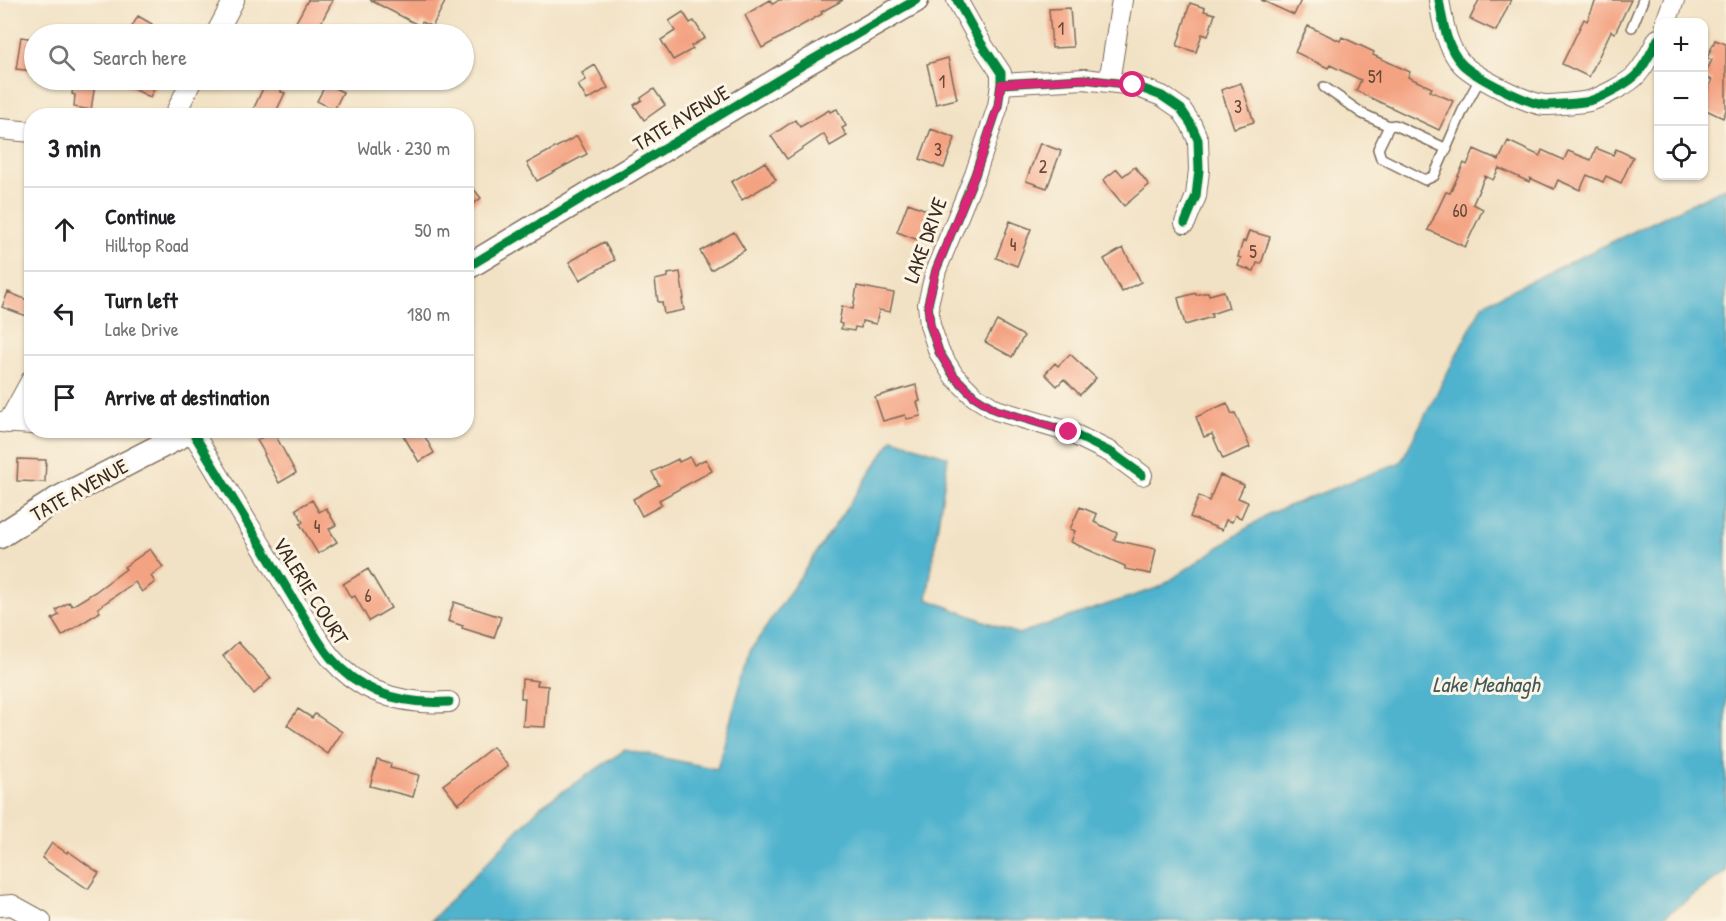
<!DOCTYPE html>
<meta charset="utf-8">
<style>
:root{--surface:#fff;--page:#f6f6f6;--text:#202124;--muted:#757577;--line:#e0e0e0}
body{margin:0;font-family:"Patrick Hand",sans-serif;background:var(--page);color:var(--text)}
.controls{position:absolute;right:18px;top:18px;display:grid;overflow:hidden;border-radius:12px;box-shadow:0 2px 4px #0004}
.controls button{width:54px;height:54px;display:grid;place-items:center;padding:0;border:0;border-bottom:2px solid var(--line);background:var(--surface);color:var(--text);font:30px sans-serif}
.stop{position:absolute;width:18px;height:18px;margin:-14px;border:4px solid #db2777;border-radius:50%;background:#fff}
.stop.end{background:#db2777;border-color:#fff;box-shadow:0 2px 6px #0008}
.list{margin:0;padding:0;list-style:none}
h2{display:flex;justify-content:space-between;align-items:center;height:78px;margin:0;padding:0 24px;font-size:26px}
h2 small{font-size:20px;font-weight:400;color:var(--muted)}
.list li{display:grid;grid-template-columns:39px 1fr auto;gap:18px;align-items:center;box-sizing:border-box;height:84px;padding:0 24px;border-top:2px solid var(--line)}
.list b{display:block;font-size:22px;white-space:nowrap}
.list p{margin:0;font-size:20px;white-space:nowrap;color:var(--muted)}
.list em{font-size:20px;font-style:normal;color:var(--muted)}
.icon{flex:none;width:33px;height:33px;fill:none;stroke:currentColor;stroke-width:2;stroke-linecap:round;stroke-linejoin:round}
.map{position:relative;flex:none;width:1726px;height:921px;overflow:hidden}
.search{position:absolute;background:var(--surface);box-shadow:0 2px 4px #0004;left:24px;top:24px;width:450px;height:66px;display:flex;align-items:center;gap:15px;box-sizing:border-box;padding:0 21px;border-radius:33px;color:var(--muted);font-size:22px}
.panel{position:absolute;background:var(--surface);box-shadow:0 2px 4px #0004;left:24px;top:108px;width:450px;height:330px;border-radius:24px}
.map>svg:first-child{display:block}
</style>
<div class="map">
<svg width="1726" height="921" viewBox="0 0 1726 921">
<rect width="100%" height="100%" fill="#fcf5e5"/>
<filter id="ink" filterUnits="userSpaceOnUse"><feTurbulence type="fractalNoise" baseFrequency=".0167" numOctaves="2"/><feDisplacementMap in="SourceGraphic" scale="12" xChannelSelector="R" yChannelSelector="G"/><feConvolveMatrix kernelMatrix="1 2 1 2 8 2 1 2 1" color-interpolation-filters="sRGB"/></filter>
<filter id="wash" filterUnits="userSpaceOnUse"><feTurbulence type="fractalNoise" baseFrequency=".008" numOctaves="4" result="noise"/><feDisplacementMap in="SourceGraphic" scale="24" xChannelSelector="R" yChannelSelector="G"/><feGaussianBlur stdDeviation="1.35" result="paint"/><feColorMatrix in="noise" values="0 0 0 0 0 0 0 0 0 0 0 0 0 0 0 0 0 1.4 0 .05"/><feComposite in="paint" operator="in"/></filter>
<g filter="url(#wash)">
<rect width="100%" height="100%" fill="#f2e2c5"/>
<!-- water -->
<path fill="#4fb3ce" stroke="#456e76" stroke-width="1.5" d="M1726,187V871L1658,921H431L542,805L625,750L717,769L750,651L893,439L948,457L927,599L1018,634L1160,587L1268,514L1401,462L1483,304Z"/>
<g id="blocks">
<!-- building -->
<path fill="#f4a382" d="M308,0H333L315,34H293L299,23L296,22Z
M370,0H446L432,27L422,22L420,26Z
M770,0L773,4L779,0H843L821,12L822,14L762,48L745,15Z
M1261,0H1301L1294,15Z
M1479,0H1511L1496,31L1470,19Z
M1596,0H1631L1615,33L1611,31L1589,77L1562,64L1584,19L1587,21Z
M1190,3L1205,8L1204,11L1215,14L1208,36L1202,34L1196,52L1177,46Z
M1070,8L1073,47L1052,48L1049,9Z
M683,12L690,23L694,21L705,38L691,46L693,49L673,60L661,40L675,31L669,21Z
M138,16L152,24L147,34H139L130,30Z
M1308,26L1340,41L1342,37L1374,52L1373,55L1410,72L1408,77L1432,88L1430,91L1453,101L1439,130L1356,91L1361,80L1330,65L1328,68L1295,52Z
M21,37L34,39V71L16,69Z
M1715,40L1726,44V110L1723,118L1704,109V98L1712,80L1704,76L1712,60L1707,58Z
M948,58L957,99L936,104L927,64Z
M595,65L608,88L587,100L578,85L586,80L582,73Z
M74,80H90L89,83L95,84L91,110L74,107L75,95L72,94Z
M115,80H159L150,97Z
M276,80H282L281,92L285,93L274,116H264L253,110L265,84L268,85Z
M1241,83L1254,122L1234,128L1221,90Z
M326,84L343,92L334,110L317,101Z
M654,89L665,105L644,120L634,105L642,100L641,98Z
M837,109L846,126L842,128L847,136L830,146L824,134L787,159L771,136L795,120L800,127L829,110L830,112Z
M931,129L955,138L944,168L920,159Z
M577,136L587,154L537,181L527,163Z
M1508,141L1540,156L1542,150L1564,160L1568,151L1591,160L1596,148L1613,155L1616,149L1633,157L1621,183L1606,176L1603,182L1587,175L1580,190L1558,180L1554,189L1530,178L1529,182L1499,168L1493,180L1485,176L1473,204L1483,209L1465,247L1428,230L1446,192L1450,193L1464,163L1467,165L1474,149L1499,160Z
M1040,143L1061,151L1047,188L1026,181Z
M765,162L776,180L742,200L731,182Z
M1135,167L1149,185L1124,206L1103,180L1117,169L1123,176Z
M466,179L481,198L466,209Z
M908,203L929,211L918,240L897,232Z
M1010,221L1031,229L1017,266L996,258Z
M1249,231L1270,237L1261,264L1257,263L1254,271L1238,266L1241,258L1238,257L1243,241L1245,242Z
M734,232L745,250L711,270L700,251Z
M604,242L615,260L580,280L569,262Z
M1123,248L1141,282L1122,292L1104,259Z
M680,272L684,299H682L684,310L664,314L662,302H658L655,280L668,277V274Z
M857,286L894,293L890,312L879,310L876,324L862,321L861,328L855,327L854,331L841,329L842,324L839,323L842,306L853,309Z
M1224,291L1229,308L1211,314L1212,317L1185,325L1178,298L1196,293V295L1208,292L1209,295Z
M8,292L32,302V318L2,307Z
M997,321L1024,336L1012,357L985,342Z
M1070,354L1096,378L1080,395L1064,379L1057,386L1045,374L1055,363L1058,366Z
M916,385L920,401L917,402L921,416L907,419L905,415L883,421L875,397Z
M1227,403L1232,414L1235,413L1250,447L1223,459L1212,434L1204,437L1196,417Z
M400,430H421L434,453L419,462Z
M273,431L296,473L279,483L264,455L265,454L257,440Z
M690,457L694,465L706,459L712,471L659,500L662,505L642,516L633,499L659,485L652,472L678,459L679,462Z
M18,459L46,460L45,482L17,481Z
M1220,475L1244,485L1238,498L1248,502L1241,518L1235,515L1232,522L1226,520L1222,530L1190,517L1199,496L1209,501Z
M312,500L319,512L326,508L336,525L329,529L337,542L318,554L300,524L303,522L296,509Z
M1080,507L1097,514L1094,522L1117,533L1114,540L1156,549L1151,574L1125,569V566L1071,542L1075,531L1070,529Z
M150,549L163,567L151,576L155,582L142,592L135,582L98,608L100,612L62,636L52,619L59,615L56,610L69,602L72,606L95,592L126,569L124,567Z
M368,569L391,608L369,621L355,596L351,598L343,584Z
M454,602L501,617L494,638L462,628L463,626L448,621Z
M238,642L271,678L254,694L223,656Z
M522,679L538,681L537,685L548,686L545,727L523,726L525,698H521Z
M298,709L312,718L315,714L342,732L328,754L287,725Z
M493,747L508,766L458,804L443,785Z
M377,760L391,764L390,768L419,775L413,797L370,786Z
M52,843L67,853L68,851L99,873L88,889L42,858Z"/>
</g>
</g>
<g filter="url(#ink)">
<use href="#blocks" fill-opacity="0" stroke="#7b6a58" stroke-width="1.5"/>
<g fill="none" stroke-linecap="round" stroke-linejoin="round">
<!-- service casing -->
<g stroke="#7b6a58" stroke-width="12">
<path id="service" d="M1632,27L1643,0
M1324,87L1363,114L1389,126
M1447,149L1395,125L1389,126L1378,149L1381,158L1425,180L1434,176L1463,110L1481,77"/>
</g>
<!-- minor casing -->
<g stroke="#7b6a58" stroke-width="22">
<path id="minor" d="M957,0L981,43L1001,73V84L998,106L975,175L936,270L928,304L930,325L939,352L954,376L974,396L996,410L1069,432L1112,453L1142,475
M1439,0C1443,22 1446,47 1462,64C1475,77 1526,103 1544,105C1553,105 1581,103 1589,101C1600,98 1630,83 1637,74C1646,64 1652,50 1658,39
M1666,22L1674,0
M216,34L234,0
M1109,82L1122,0
M1001,84L1084,79L1133,85L1162,96L1181,109L1191,124L1198,140L1199,170L1196,196L1185,223
M174,116L192,80
M0,129L32,132
M0,422L32,424
M8,423L32,379
M189,430L192,431L315,635C320,643 325,651 331,658C362,694 404,705 449,702
M0,906L12,905L41,921"/>
</g>
<!-- tertiary casing -->
<g stroke="#7b6a58" stroke-width="27">
<path id="tertiary" d="M466,268L803,65L916,0
M0,536L56,500L192,430"/>
</g>
<!-- service -->
<use href="#service" stroke="#fff" stroke-width="9"/>
<!-- minor -->
<use href="#minor" stroke="#fff" stroke-width="20"/>
<!-- tertiary -->
<use href="#tertiary" stroke="#fff" stroke-width="24"/>
<!-- cycleway casing -->
<g stroke="#fcf5e5" stroke-width="13">
<path id="cycleway" d="M957,0L981,43L1001,73V84L998,106L975,175L936,270L928,304L930,325L939,352L954,376L974,396L996,410L1069,432L1112,453L1142,475
M1439,0C1443,22 1446,47 1462,64C1475,77 1526,103 1544,105C1553,105 1581,103 1589,101C1600,98 1630,83 1637,74C1646,64 1652,50 1658,39
M1001,84L1084,79L1133,85L1162,96L1181,109L1191,124L1198,140L1199,170L1196,196L1185,223
M466,268L803,65L916,0
M189,430L192,431L315,635C320,643 325,651 331,658C362,694 404,705 449,702"/>
</g>
<!-- cycleway -->
<use href="#cycleway" stroke="#00873e" stroke-width="9"/>
</g>
</g>
<g fill="none" stroke-linecap="round" stroke-linejoin="round" filter="url(#ink)">
<!-- route -->
<path stroke="#db2777" stroke-width="8" d="M1069,432L996,410L974,396L954,376L939,352L930,324L928,304L936,270L975,175L998,106L1001,84L1084,79L1133,85"/>
</g>
<g text-anchor="middle" dominant-baseline="central" stroke-width="6" stroke-linejoin="round" paint-order="stroke">
<!-- number labels -->
<g font-size="18" fill="#694837">
<text x="1061" y="28">1</text>
<text x="1375" y="76">51</text>
<text x="942" y="81">1</text>
<text x="1238" y="106">3</text>
<text x="938" y="149">3</text>
<text x="1043" y="166">2</text>
<text x="1460" y="210">60</text>
<text x="1013" y="244">4</text>
<text x="1253" y="251">5</text>
<text x="317" y="526">4</text>
<text x="368" y="595">6</text>
</g>
<!-- street labels -->
<g font-size="21" fill="#3b2a1e" stroke="#fcf5e5">
<text transform="translate(681 118) rotate(-31)">TATE AVENUE</text>
<text transform="translate(925 240) rotate(-70)">LAKE DRIVE</text>
<text transform="translate(79 490) rotate(-29)">TATE AVENUE</text>
<text transform="translate(311 591) rotate(58)">VALERIE COURT</text>
</g>
<!-- water labels -->
<g font-size="22" font-style="italic" fill="#425a5c" stroke="#fcf5e5">
<text x="1486" y="684">Lake Meahagh</text>
</g>
</g>
</svg>
<div class="controls">
<button>+</button>
<button>−</button>
<button><svg class="icon" aria-label="locate" viewBox="0 0 24 24"><circle cx="12" cy="12" r="6"/><path d="M12 2v4M12 18v4M2 12h4M18 12h4"/></svg></button>
</div>
<div class="stop" style="left:1133px;top:85px"></div>
<div class="stop end" style="left:1069px;top:432px"></div>
<div class="search"><svg class="icon" aria-label="search" viewBox="0 0 24 24"><circle cx="10" cy="10" r="6"/><path d="M15 15l6 6"/></svg>Search here</div>
<section class="panel">
<h2>3 min<small>Walk · 230 m</small></h2>
<ul class="list">
<li><svg class="icon" aria-label="ahead" viewBox="0 0 24 24"><path d="M12 20V5M6 11l6-6 6 6"/></svg><div><b>Continue</b><p>Hilltop Road</p></div><em>50 m</em></li>
<li><svg class="icon" aria-label="left" viewBox="0 0 24 24"><path d="M17 20v-9H6M10 6l-5 5 5 5"/></svg><div><b>Turn left</b><p>Lake Drive</p></div><em>180 m</em></li>
<li><svg class="icon" aria-label="arrive" viewBox="0 0 24 24"><path d="M6 21V4h12l-3 4 3 4H6"/></svg><div><b>Arrive at destination</b></div></li>
</ul>
</section>
</div>
